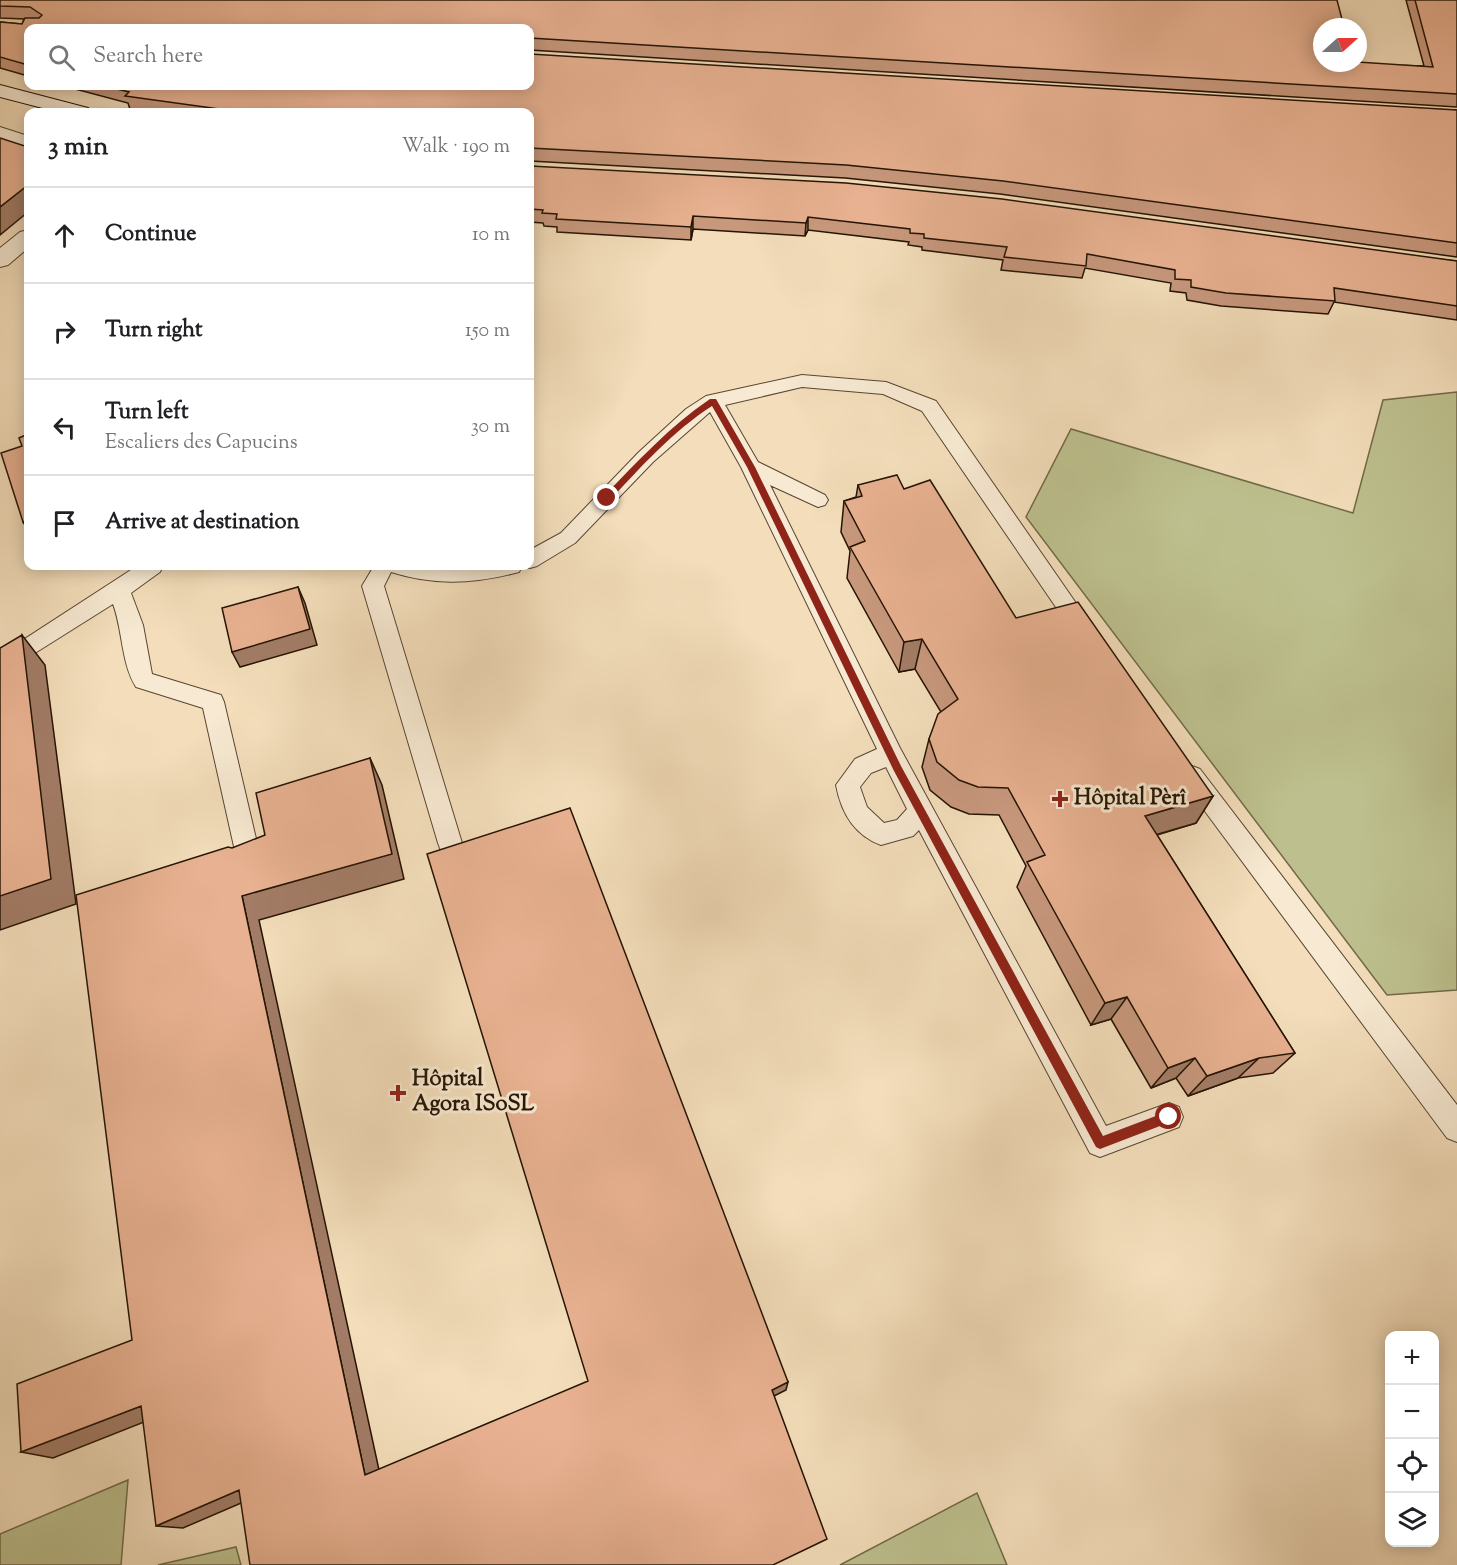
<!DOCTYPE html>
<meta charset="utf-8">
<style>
:root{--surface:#fff;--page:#f2f2f2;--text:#202124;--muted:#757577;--line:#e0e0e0}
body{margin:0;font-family:"Sorts Mill Goudy",serif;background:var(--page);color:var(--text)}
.controls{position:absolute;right:18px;bottom:18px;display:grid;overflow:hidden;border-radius:12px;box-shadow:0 3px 15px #0003}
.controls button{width:54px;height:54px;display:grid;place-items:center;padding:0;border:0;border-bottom:2px solid var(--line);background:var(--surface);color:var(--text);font:30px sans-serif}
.compass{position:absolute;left:1313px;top:18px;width:54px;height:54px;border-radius:50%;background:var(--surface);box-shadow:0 3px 15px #0003;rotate:69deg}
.stop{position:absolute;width:18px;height:18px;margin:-14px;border:4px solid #8f2418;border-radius:50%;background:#fff}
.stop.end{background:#8f2418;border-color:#fff;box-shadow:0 2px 6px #0008}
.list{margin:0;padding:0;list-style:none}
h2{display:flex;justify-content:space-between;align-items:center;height:78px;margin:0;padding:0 24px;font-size:26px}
h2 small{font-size:20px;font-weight:400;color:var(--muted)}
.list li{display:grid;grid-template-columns:39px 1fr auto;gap:18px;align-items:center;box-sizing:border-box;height:96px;padding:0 24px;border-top:2px solid var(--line)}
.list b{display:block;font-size:22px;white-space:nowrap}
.list p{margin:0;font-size:20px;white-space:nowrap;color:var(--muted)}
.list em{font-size:20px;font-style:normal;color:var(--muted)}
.icon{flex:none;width:33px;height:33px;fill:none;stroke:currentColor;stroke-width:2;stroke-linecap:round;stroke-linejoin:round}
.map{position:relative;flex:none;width:1457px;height:1565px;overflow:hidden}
.search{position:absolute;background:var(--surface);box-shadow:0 3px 15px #0003;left:24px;top:24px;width:510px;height:66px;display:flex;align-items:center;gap:15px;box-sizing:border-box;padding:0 21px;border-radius:12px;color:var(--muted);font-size:22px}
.panel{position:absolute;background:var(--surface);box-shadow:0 3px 15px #0003;left:24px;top:108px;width:510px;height:462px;border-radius:12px}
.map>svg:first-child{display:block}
</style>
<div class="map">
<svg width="1457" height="1565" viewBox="0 0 1457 1565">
<rect width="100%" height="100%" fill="#f3ddba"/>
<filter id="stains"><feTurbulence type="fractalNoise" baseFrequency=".00333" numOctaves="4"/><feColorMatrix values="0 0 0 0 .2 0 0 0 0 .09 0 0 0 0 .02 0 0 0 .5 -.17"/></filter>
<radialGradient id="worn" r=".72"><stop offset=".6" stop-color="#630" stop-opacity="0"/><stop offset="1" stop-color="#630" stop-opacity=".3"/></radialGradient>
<!-- green -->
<path fill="#bdc08e" stroke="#716a48" stroke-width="1.5" d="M1457,392V990L1387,995L1026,517L1071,429L1353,513L1383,400Z
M128,1480L121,1565H0V1534Z
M977,1493L1007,1565H840Z
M236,1547L241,1565H158Z"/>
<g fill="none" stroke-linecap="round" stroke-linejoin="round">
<!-- lane casing -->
<g stroke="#584631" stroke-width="2">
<path id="lane" d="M802,375L886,382L936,401L1096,632L1093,638L1085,641L1077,638L922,411L883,394L802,387L725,405L758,462L825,495L828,500L825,505L818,507L770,485L900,748L1106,1126L1169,1103L1179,1107L1183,1117L1179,1127L1100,1157L1090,1153L919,830L913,836L881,845C854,835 841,812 836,785L855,759L877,749L741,467L710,412L653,462L575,543L537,566L530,568L523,566H530V550L561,533L639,452L686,409L706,396ZM886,767L907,809L897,820L884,823L867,807L860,787L871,773Z
M137,566H163L160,572L131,593L143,625L152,674L221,695L224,702L261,860L258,868L249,871L240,868L237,860L203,708L136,687C121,663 123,631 113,604L0,675V655Z
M374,566H522L519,572L511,574C470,584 432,585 391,572L384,586L462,843L459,851L450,854L441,851L438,843L362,586Z
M1192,766L1200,769L1457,1105V1142L1447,1138L1184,783L1180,776L1184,769Z"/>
</g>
<!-- street casing -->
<g stroke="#584631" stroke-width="2">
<path id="street" d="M0,127L28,136V149L0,140Z
M28,230V248L8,265L0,267V248L20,232Z"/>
</g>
<!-- secondary casing -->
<g stroke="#251403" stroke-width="2">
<path id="secondary" d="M0,85L88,108L92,112H58L0,97Z"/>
</g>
<!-- lane -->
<use href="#lane" fill="#f7e9d2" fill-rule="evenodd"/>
<!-- street -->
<use href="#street" fill="#f7e9d2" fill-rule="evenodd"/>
<!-- secondary -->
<use href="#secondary" fill="#f7e9d2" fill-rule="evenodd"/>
</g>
<!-- wall -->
<path fill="#c8987d" stroke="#251403" stroke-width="1.5" d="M0,0L1322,63L1424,66L1406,0H1457V107L530,50V28H28V76L0,68V22L22,24L24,19L0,18Z
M64,86H530L1457,110V257L1000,194L845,178L530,161V112H157L130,109L128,103Z
M530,166L1457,261V320L1334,302L1328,314L1221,306L1187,300L1186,293L1170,291L1171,283L1085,268L1082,278L1001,270L1003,260L922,250V247L908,245L909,242L808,230L805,236L693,229L691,240L557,232V227L544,226L543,223L530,222Z
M858,485L904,489L1016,618L1213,796L1196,823L1157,835L1295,1053L1273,1073L1238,1078L1188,1096L1176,1078L1151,1088L1111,1019L1091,1025L1017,887L1026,866L999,815L969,814L951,807L930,790L922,767L929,739L941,712L915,669L899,672L847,578L850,551L841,532L844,501L856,497Z"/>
<!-- shaded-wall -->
<path fill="#a27c66" stroke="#251403" stroke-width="1.5" d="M28,185V212L0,235V207Z
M693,216V229L691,240V227Z
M808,217V230L805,236L806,223Z
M28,520V530L23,522Z
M298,587L305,603L317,645L240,667L232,652Z
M22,635L45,665L76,904L0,930V896Z
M922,639L915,669L899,672L904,642Z
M370,758L382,785L404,879L259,920L381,1479L365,1475L242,896Z
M1213,796L1196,823L1131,842L1145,816Z
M1127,997L1111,1019L1091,1025L1105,1003Z
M1195,1058L1176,1078L1151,1088L1168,1068Z
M1259,1058L1238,1078L1188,1096L1207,1076Z
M788,1382L786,1390L770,1398L772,1390Z
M141,1406L167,1413L53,1458L21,1452Z
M239,1490L262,1494L183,1528L156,1526Z"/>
<!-- building -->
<path fill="#e8b191" stroke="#251403" stroke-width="1.5" d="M0,0H1337L1344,27H1322V63H1358V62L1433,67L1415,0H1457V94L530,38V28H28V65L0,57V22L22,24L25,18H39L42,15L30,7L0,6Z
M530,54L1457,110V243L1003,181L846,165L530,148V112H241L125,96L129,92L105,86H530Z
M0,138L28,147V185L0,207Z
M530,166L846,183L1002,199L1457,261V306L1334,288L1335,301L1226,293L1191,287V280L1175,279V270L1087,254L1086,266L1004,257L1007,247L924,238V234L910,233V229L808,217L806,223L693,216L691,227L556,219L557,214L542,213L543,210L530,209Z
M28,434V520L23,522L1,453L22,446L19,438Z
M897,475L904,489L930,480L1016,618L1078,602L1213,796L1145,816L1295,1053L1259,1058L1207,1076L1195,1058L1168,1068L1127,997L1105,1003L1027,862L1045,855L1008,788L978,787L959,780L937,762L929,739L938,714L958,699L922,639L904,642L850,547L865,541L844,501L862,496L858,485Z
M298,587L310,629L232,652L222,608Z
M22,635L51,879L0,896V648Z
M370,758L392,854L242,896L365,1475L588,1381L427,854L570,808L788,1382L772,1390L827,1539L773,1565H250L239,1490L156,1526L141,1406L21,1452L17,1384L132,1340L76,895L228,847L232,848L265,835L256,793Z"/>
<!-- route -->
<path fill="#8f2418" d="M710,399H716L755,467L901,766L1103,1136L1169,1111L1173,1113V1121L1100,1149L1096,1147L894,771L747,467L712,406C673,431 641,467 610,500H604V496C637,462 670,426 710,399Z"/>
<!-- markers -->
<g fill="#8f2418" stroke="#f7e9d2" stroke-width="2">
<path d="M1057 790h6v6h6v6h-6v6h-6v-6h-6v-6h6z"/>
<path d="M395 1084h6v6h6v6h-6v6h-6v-6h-6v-6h6z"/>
</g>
<g text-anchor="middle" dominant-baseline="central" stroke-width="6" stroke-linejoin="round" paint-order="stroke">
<!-- poi labels -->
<g font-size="22" font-weight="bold" fill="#251403" stroke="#f7e9d2" text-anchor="start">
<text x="1074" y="799">Hôpital Pèrî</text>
<text x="412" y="1080">Hôpital<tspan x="412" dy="25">Agora ISoSL</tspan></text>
</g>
</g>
<rect width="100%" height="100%" filter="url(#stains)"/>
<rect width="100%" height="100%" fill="url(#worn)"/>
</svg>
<div class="controls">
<button>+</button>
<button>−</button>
<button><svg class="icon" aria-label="locate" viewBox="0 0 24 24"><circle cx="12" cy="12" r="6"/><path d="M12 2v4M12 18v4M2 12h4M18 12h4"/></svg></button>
<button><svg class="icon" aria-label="layers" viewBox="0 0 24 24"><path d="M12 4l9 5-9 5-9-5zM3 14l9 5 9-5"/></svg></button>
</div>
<svg class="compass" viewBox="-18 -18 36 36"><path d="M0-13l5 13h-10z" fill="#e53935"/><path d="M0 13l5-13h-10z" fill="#757577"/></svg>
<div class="stop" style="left:1169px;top:1117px"></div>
<div class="stop end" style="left:607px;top:498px"></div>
<div class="search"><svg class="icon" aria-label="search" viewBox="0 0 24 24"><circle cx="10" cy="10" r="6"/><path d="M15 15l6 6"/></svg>Search here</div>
<section class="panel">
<h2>3 min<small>Walk · 190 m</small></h2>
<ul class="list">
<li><svg class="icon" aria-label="ahead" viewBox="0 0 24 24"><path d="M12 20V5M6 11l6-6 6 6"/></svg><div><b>Continue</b></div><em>10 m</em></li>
<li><svg class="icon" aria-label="right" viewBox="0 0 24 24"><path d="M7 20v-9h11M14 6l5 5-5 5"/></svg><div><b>Turn right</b></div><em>150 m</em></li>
<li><svg class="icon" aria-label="left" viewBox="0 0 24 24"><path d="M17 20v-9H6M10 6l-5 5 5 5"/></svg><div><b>Turn left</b><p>Escaliers des Capucins</p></div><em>30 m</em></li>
<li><svg class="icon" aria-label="arrive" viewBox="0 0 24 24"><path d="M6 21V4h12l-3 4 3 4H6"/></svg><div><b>Arrive at destination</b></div></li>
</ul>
</section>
</div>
